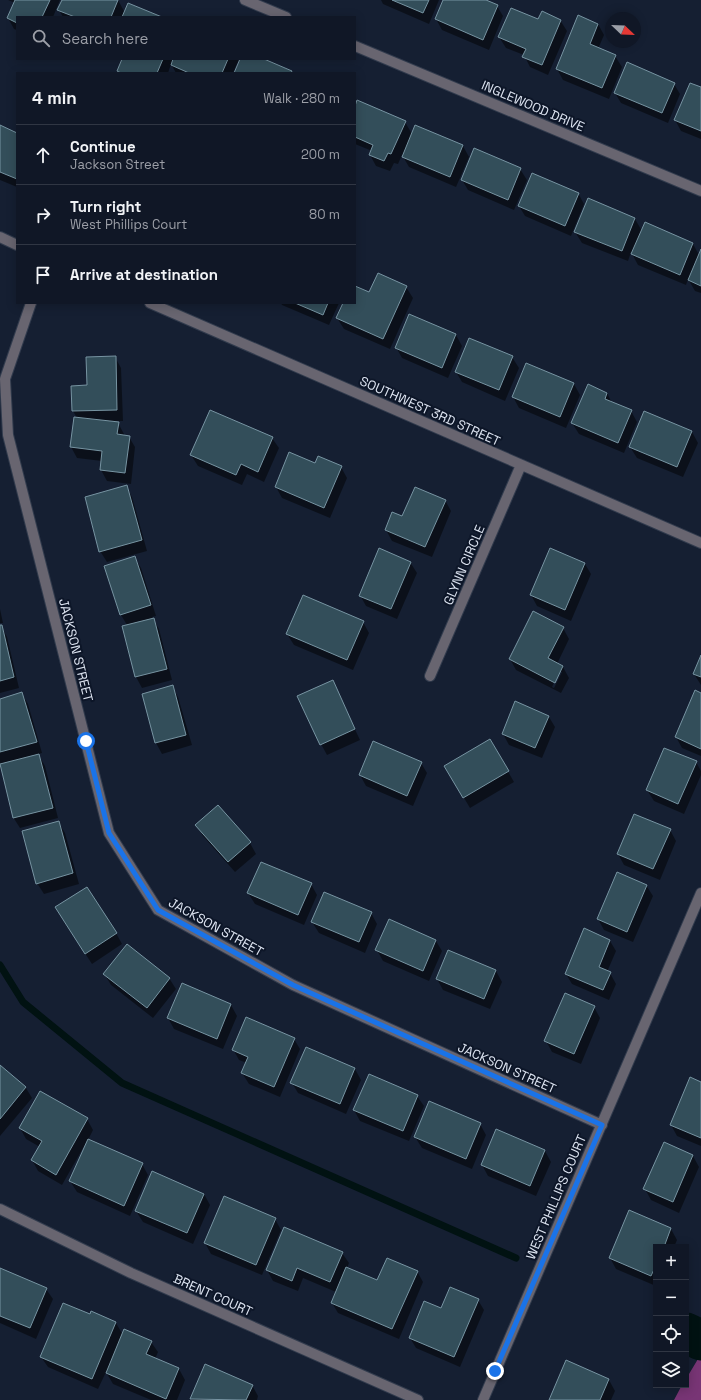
<!DOCTYPE html>
<meta charset="utf-8">
<style>
:root{--surface:#101726;--page:#1e2432;--text:#f1f3f6;--muted:#9c9fa7;--line:#303643}
body{margin:0;font-family:"Space Grotesk",sans-serif;background:var(--page);color:var(--text)}
.controls{position:absolute;right:12px;bottom:12px;display:grid;overflow:hidden;border-radius:0px;box-shadow:0 2px 10px #0003}
.controls button{width:36px;height:36px;display:grid;place-items:center;padding:0;border:0;border-bottom:1px solid var(--line);background:var(--surface);color:var(--text);font:20px sans-serif}
.compass{position:absolute;left:605px;top:12px;width:36px;height:36px;border-radius:50%;background:var(--surface);box-shadow:0 2px 10px #0003;rotate:113deg}
.stop{position:absolute;width:12px;height:12px;margin:-9px;border:3px solid #1a73e8;border-radius:50%;background:#fff}
.stop.end{background:#1a73e8;border-color:#fff;box-shadow:0 1px 4px #0008}
.list{margin:0;padding:0;list-style:none}
h2{display:flex;justify-content:space-between;align-items:center;height:52px;margin:0;padding:0 16px;font-size:17px}
h2 small{font-size:13px;font-weight:400;color:var(--muted)}
.list li{display:grid;grid-template-columns:26px 1fr auto;gap:12px;align-items:center;box-sizing:border-box;height:60px;padding:0 16px;border-top:1px solid var(--line)}
.list b{display:block;font-size:15px;white-space:nowrap}
.list p{margin:0;font-size:13px;white-space:nowrap;color:var(--muted)}
.list em{font-size:13px;font-style:normal;color:var(--muted)}
.icon{flex:none;width:22px;height:22px;fill:none;stroke:currentColor;stroke-width:2;stroke-linecap:round;stroke-linejoin:round}
.map{position:relative;flex:none;width:701px;height:1400px;overflow:hidden}
.search{position:absolute;background:var(--surface);box-shadow:0 2px 10px #0003;left:16px;top:16px;width:340px;height:44px;display:flex;align-items:center;gap:10px;box-sizing:border-box;padding:0 14px;border-radius:0px;color:var(--muted);font-size:15px}
.panel{position:absolute;background:var(--surface);box-shadow:0 2px 10px #0003;left:16px;top:72px;width:340px;height:232px;border-radius:0px}
.map>svg:first-child{display:block}
</style>
<div class="map">
<svg width="701" height="1400" viewBox="0 0 701 1400">
<rect width="100%" height="100%" fill="#151f32"/>
<!-- forest -->
<path fill="#783575" d="M701,1354V1400H674L682,1385H686V1379Z"/>
<!-- shadow -->
<path fill="#0007" fill-rule="evenodd" d="M8,0H60L53,17H17V30L14,29L8,18L15,3Z
M63,0H118L125,13L160,17H63L59,10Z
M381,0H439L429,24L383,4Z
M444,0H484L497,6L503,16L489,50L442,30L436,19Z
M560,20L567,31L548,75L530,67L524,55L506,48L499,37L539,21Z
M598,24L604,35L598,49L615,56L622,67L609,99L563,80L557,69Z
M123,59H239L233,73H176L171,64L168,73H119L118,71Z
M674,84L680,94L668,123L621,103L615,93Z
M701,88V139L681,131L675,120Z
M355,109L405,122L412,134L416,126L463,146L469,157L456,187L409,167L402,155L398,164L394,163L390,171L376,166L370,155L372,151L355,144Z
M0,127L17,134V187L0,180Z
M520,169L527,180L514,210L468,190L462,180Z
M578,193L584,204L571,236L525,216L519,206Z
M635,219L642,231L645,224L693,244L699,255L701,251V293L695,291L688,279L686,285L638,265L631,252L628,261L582,243L575,232Z
M355,287L370,294L406,287L413,298L390,349L344,329L337,318L344,303H355Z
M281,303H339L329,325L282,305Z
M410,315L456,335L462,346L448,378L402,358L396,347Z
M115,357L121,368L123,421H112V422L118,423L124,434V436L129,437L135,447L131,484L107,481L101,470L102,461L77,458L71,447L77,418L73,411L72,387L88,386Z
M512,357L519,368L505,401L462,382L456,372Z
M574,384L580,395L566,428L519,408L513,397Z
M607,393L612,403L631,411L637,422L624,453L579,434L572,423Z
M645,412L692,432L698,443L683,477L637,458L630,447Z
M272,438L279,448L264,482L247,474L242,485L198,466L191,455Z
M316,464L341,467L347,478L330,518L282,498L276,487Z
M126,486L132,497L147,551L107,562L100,551Z
M445,500L451,511L432,557L392,541L386,530L403,517Z
M134,557L141,568L156,616L152,617L159,629L172,680L142,688L136,677L123,627L127,625L121,615L106,566Z
M410,562L417,573L397,619L366,606L360,595Z
M585,564L591,574L571,621L537,606L531,595Z
M0,609L3,623H0Z
M363,622L369,633L353,670L294,645L287,634Z
M0,626H1L7,637L19,688L0,693Z
M563,628L569,639L557,664L563,667L569,678L561,693L516,670L510,659ZM559,672H562L554,688L552,687Z
M701,657V685L694,674Z
M332,681L360,740L327,755L321,744Z
M172,686L178,697L192,745L162,754L156,743L143,694Z
M22,694L28,704L42,753L31,756L32,757L39,756L45,766L58,818L20,828L13,817L0,765V700Z
M701,694V756L682,748L676,737Z
M549,717L555,727L542,758L509,745L503,734Z
M490,740L514,782L470,808L445,766Z
M696,762L701,771V775L684,814L654,801L647,790Z
M421,763L427,773L413,806L366,786L360,775Z
M218,806L250,843L256,854L235,872L203,836L197,825Z
M58,822L65,833L79,884L44,894L37,883Z
M670,830L676,841L660,880L624,865L618,854Z
M311,884L317,895L304,925L255,904L248,893Z
M646,885L653,896L633,942L604,930L598,919Z
M371,913L377,924L365,953L319,933L312,922Z
M62,918L116,933L122,944L92,964Z
M389,921L436,941L442,951L429,981L383,961L377,950Z
M584,930L610,941L616,951L607,972L610,973L616,984L609,1000L572,984L566,974Z
M496,971L502,982L490,1009L443,990L437,979Z
M105,975L169,978L176,989L153,1018L111,985Z
M182,985L231,1005L237,1016L223,1049L174,1029L168,1018Z
M594,1007L600,1018L581,1064L552,1052L546,1041Z
M294,1039L300,1049L280,1097L249,1084L242,1073L247,1063L239,1060L233,1049Z
M0,1066L26,1088L32,1098L0,1136Z
M355,1069L361,1080L346,1114L298,1093L292,1083Z
M701,1083V1146L677,1136L671,1125Z
M417,1096L424,1106L409,1141L360,1121L354,1110Z
M87,1119L93,1130L88,1140L142,1164L148,1175L130,1216L77,1192L70,1181L89,1141H87L62,1185L38,1171L32,1160L40,1147L26,1139L20,1128Z
M480,1124L486,1135L472,1169L422,1148L415,1137Z
M496,1131L545,1151L551,1162L536,1196L488,1176L482,1165Z
M665,1143L693,1156L699,1167L679,1213L651,1200L645,1189Z
M204,1194L210,1205L193,1244L143,1222L136,1211Z
M629,1212L671,1229L677,1240L674,1247H656V1286L616,1269L610,1258Z
M275,1219L281,1230L262,1275L211,1254L205,1243Z
M342,1253L349,1263L347,1268L378,1282L417,1271L423,1282L399,1339L338,1313L332,1303L336,1292L303,1278L298,1291L273,1281L267,1270Z
M0,1269L46,1289L53,1299L36,1339L0,1323Z
M478,1300L484,1310L460,1367L416,1348L410,1338L442,1310Z
M90,1316L116,1323L123,1335L151,1342L158,1352L155,1359L179,1369L185,1380L177,1400H151L113,1384L106,1372L98,1389L48,1367L41,1357Z
M567,1362L609,1380L615,1391L611,1400H550Z
M206,1366L252,1385L258,1396L257,1400H192Z"/>
<g fill="none" stroke-linecap="round" stroke-linejoin="round">
<!-- stream -->
<path stroke="#011212" stroke-width="7" d="M0,965L23,1002L122,1083L516,1258"/>
<!-- river -->
<path stroke="#011212" stroke-width="41" d="M686,1333L701,1340"/>
</g>
<!-- building -->
<path fill="#334e5a" stroke="#7794a2" d="M15,0H50L42,17H17V23L7,18Z
M62,0H118L111,17H75L57,10Z
M392,0H429L423,13Z
M443,0H486L498,5L483,40L435,19Z
M128,3L162,17H122Z
M511,8L538,19L542,11L561,20L542,65L522,57L526,49L498,37Z
M578,15L598,24L590,44L616,55L602,88L556,69Z
M122,59H163L157,73H121L117,71Z
M173,59H228L222,73H189L171,65Z
M240,59H264L292,71L291,73H234Z
M627,62L675,83L662,113L614,93Z
M690,83L701,87V131L674,120Z
M357,100L406,121L391,154L388,153L384,161L369,155L373,145L355,137V106Z
M0,125L17,133V179L0,172Z
M415,125L463,145L450,177L402,157Z
M474,148L521,168L508,200L461,180Z
M532,173L579,193L565,226L518,206Z
M588,198L635,218L622,251L574,232Z
M645,222L693,243L680,275L631,254Z
M701,249V286L688,280Z
M378,273L407,286L383,339L336,318L343,303H355V286L369,292Z
M295,303H328L323,315Z
M409,314L456,334L442,368L395,348Z
M469,338L513,356L499,390L455,372Z
M116,356L117,410L72,411L71,386L87,385L86,357Z
M526,363L574,383L560,417L512,397Z
M588,384L607,393L605,399L632,410L618,443L571,423Z
M210,410L273,437L258,472L241,464L236,475L190,455Z
M644,411L692,431L677,467L629,447Z
M74,417L119,422L117,434L130,436L125,473L100,470L102,451L70,447Z
M289,452L315,463L318,456L342,466L324,508L275,487Z
M127,485L142,540L99,552L85,497Z
M415,487L446,500L425,547L385,530L392,512L402,516Z
M379,548L411,562L391,609L359,596Z
M550,548L585,563L565,610L530,595Z
M135,556L151,605L120,615L104,566Z
M303,595L364,621L347,660L286,634Z
M533,611L564,627L548,658L563,666L555,683L509,659Z
M154,618L167,669L135,677L122,626Z
M0,625H2L14,677L0,681Z
M701,655V677L693,674Z
M333,680L355,729L320,745L297,696Z
M173,685L186,735L155,743L142,694Z
M695,690L701,693V749L675,737Z
M22,692L37,742L0,752V699Z
M515,701L549,716L535,748L502,734Z
M490,739L509,771L463,798L444,766Z
M373,741L422,762L407,796L359,775Z
M664,748L697,761L678,804L646,790Z
M39,754L53,808L13,818L0,764Z
M218,805L251,842L228,862L195,825Z
M634,814L671,829L653,869L617,854Z
M59,821L73,873L36,884L22,831Z
M261,862L312,883L298,915L247,893Z
M617,872L647,885L627,932L597,919Z
M87,887L117,933L85,954L55,907Z
M324,892L372,912L359,942L311,922Z
M389,919L436,940L423,971L375,950Z
M584,928L610,940L599,967L611,972L603,990L565,974Z
M127,944L170,978L147,1008L103,974Z
M448,950L496,970L484,999L436,979Z
M182,983L231,1004L217,1039L167,1018Z
M565,993L595,1006L574,1054L544,1041Z
M246,1017L295,1038L274,1087L241,1073L248,1057L232,1050Z
M306,1047L355,1068L340,1104L290,1083Z
M0,1065L26,1087L0,1119Z
M369,1074L418,1095L403,1131L353,1110Z
M690,1077L701,1082V1138L670,1125Z
M40,1091L88,1118L56,1175L31,1160L42,1141L19,1128Z
M429,1101L481,1123L466,1159L414,1137Z
M496,1129L545,1150L530,1186L481,1165Z
M88,1139L143,1163L124,1206L69,1181Z
M664,1142L693,1155L673,1202L643,1189Z
M152,1171L204,1194L187,1233L135,1211Z
M224,1196L276,1218L256,1265L204,1243Z
M629,1210L671,1228L664,1247H656V1265L651,1276L609,1258Z
M284,1227L343,1252L330,1282L297,1268L292,1281L266,1270Z
M387,1258L418,1271L392,1329L331,1303L346,1267L377,1280Z
M0,1268L47,1288L30,1328L0,1316Z
M450,1287L479,1299L454,1357L409,1338L424,1301L441,1308Z
M63,1303L90,1314L91,1311L116,1322L92,1379L40,1357Z
M124,1329L152,1341L146,1354L179,1368L166,1399L106,1373Z
M566,1360L609,1379L600,1400H549Z
M205,1364L253,1385L246,1400L190,1399Z"/>
<g fill="none" stroke-linecap="round" stroke-linejoin="round">
<!-- minor casing -->
<g stroke="#313b4d" stroke-width="12">
<path id="minor" d="M245,0L286,17
M355,46L701,191
M0,237L17,245
M31,303L5,379L8,435L109,833L158,910L293,985L602,1125
M150,303L701,543
M430,676L521,465
M0,1209L131,1273L418,1400
M483,1400L701,893"/>
</g>
<!-- minor -->
<use href="#minor" stroke="#686570" stroke-width="10"/>
</g>
<g fill="none" stroke-linecap="round" stroke-linejoin="round">
<!-- route -->
<path stroke="#1a73e8" stroke-width="5" d="M86,741L109,833L158,910L293,985L602,1125L495,1371"/>
</g>
<g text-anchor="middle" dominant-baseline="central" stroke-width="4" stroke-linejoin="round" paint-order="stroke">
<!-- street labels -->
<g font-size="13" fill="#dee5f2" stroke="#0d1628">
<text transform="translate(533 106) rotate(23)">INGLEWOOD DRIVE</text>
<text transform="translate(430 411) rotate(24)">SOUTHWEST 3RD STREET</text>
<text transform="translate(464 565) rotate(-67)">GLYNN CIRCLE</text>
<text transform="translate(76 650) rotate(76)">JACKSON STREET</text>
<text transform="translate(216 927) rotate(29)">JACKSON STREET</text>
<text transform="translate(507 1068) rotate(24)">JACKSON STREET</text>
<text transform="translate(556 1197) rotate(-67)">WEST PHILLIPS COURT</text>
<text transform="translate(213 1295) rotate(24)">BRENT COURT</text>
</g>
</g>
</svg>
<div class="controls">
<button>+</button>
<button>−</button>
<button><svg class="icon" aria-label="locate" viewBox="0 0 24 24"><circle cx="12" cy="12" r="6"/><path d="M12 2v4M12 18v4M2 12h4M18 12h4"/></svg></button>
<button><svg class="icon" aria-label="layers" viewBox="0 0 24 24"><path d="M12 4l9 5-9 5-9-5zM3 14l9 5 9-5"/></svg></button>
</div>
<svg class="compass" viewBox="-18 -18 36 36"><path d="M0-13l5 13h-10z" fill="#e53935"/><path d="M0 13l5-13h-10z" fill="#9c9fa7"/></svg>
<div class="stop" style="left:86px;top:741px"></div>
<div class="stop end" style="left:495px;top:1371px"></div>
<div class="search"><svg class="icon" aria-label="search" viewBox="0 0 24 24"><circle cx="10" cy="10" r="6"/><path d="M15 15l6 6"/></svg>Search here</div>
<section class="panel">
<h2>4 min<small>Walk · 280 m</small></h2>
<ul class="list">
<li><svg class="icon" aria-label="ahead" viewBox="0 0 24 24"><path d="M12 20V5M6 11l6-6 6 6"/></svg><div><b>Continue</b><p>Jackson Street</p></div><em>200 m</em></li>
<li><svg class="icon" aria-label="right" viewBox="0 0 24 24"><path d="M7 20v-9h11M14 6l5 5-5 5"/></svg><div><b>Turn right</b><p>West Phillips Court</p></div><em>80 m</em></li>
<li><svg class="icon" aria-label="arrive" viewBox="0 0 24 24"><path d="M6 21V4h12l-3 4 3 4H6"/></svg><div><b>Arrive at destination</b></div></li>
</ul>
</section>
</div>
